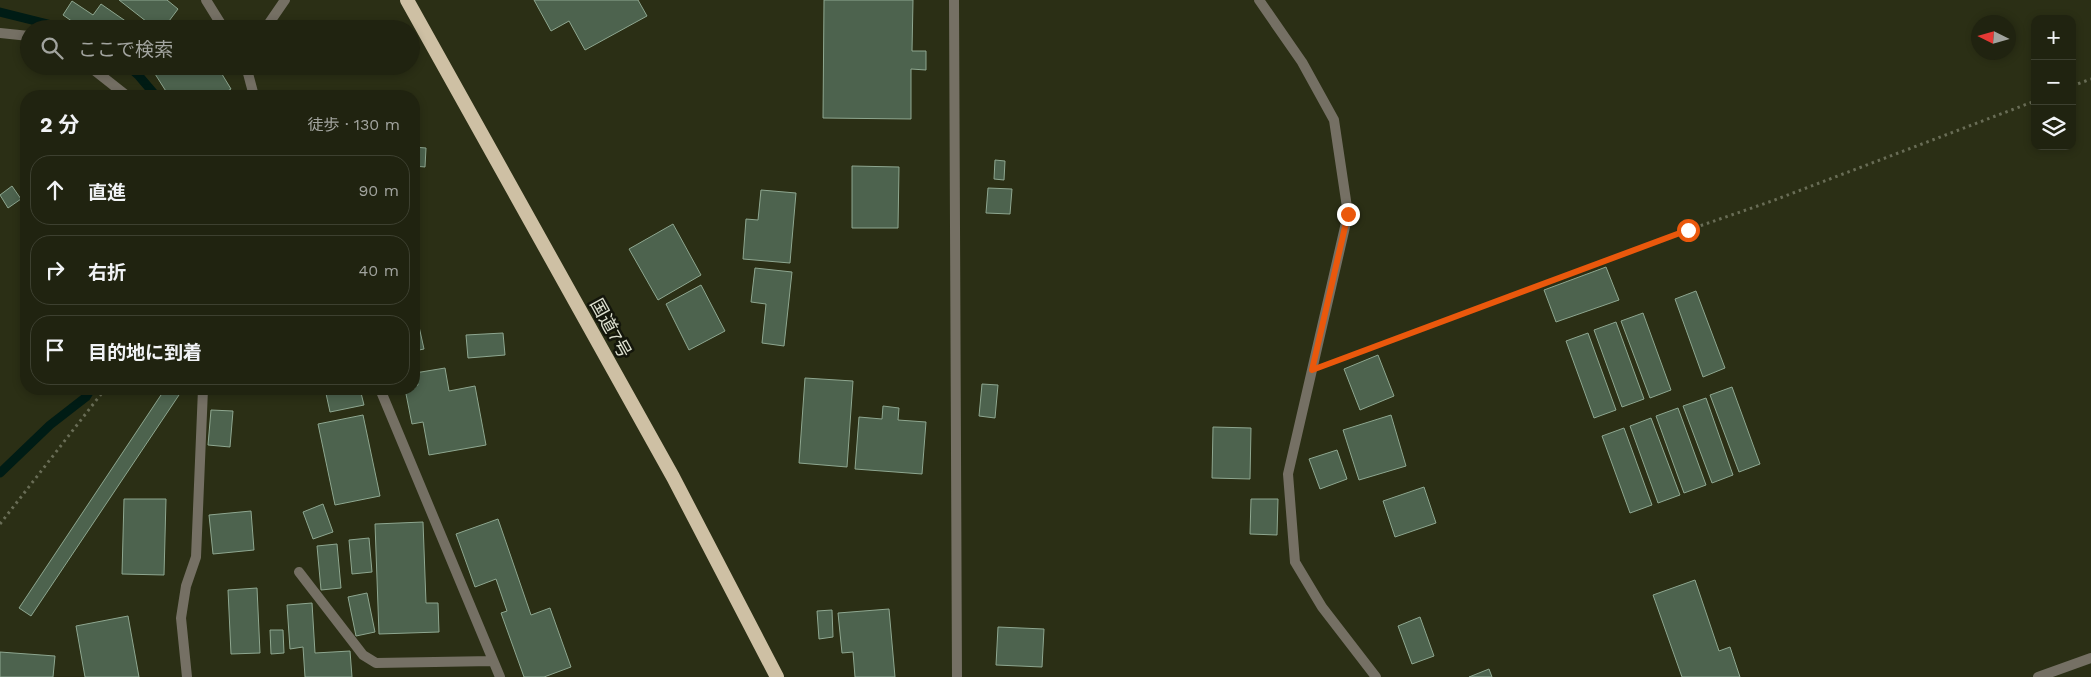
<!DOCTYPE html>
<html lang="ja">
<meta charset="utf-8">
<style>
:root{--surface:#202310;--page:#2d2f1e;--text:#f1f3f6;--muted:#a2a49f;--line:#3d4030}
body{margin:0;font-family:"Work Sans","Noto Sans JP",sans-serif;background:var(--page);color:var(--text)}
.controls{position:absolute;right:15px;top:15px;display:grid;overflow:hidden;border-radius:10px;box-shadow:0 2px 8px #0003}
.controls button{width:45px;height:45px;display:grid;place-items:center;padding:0;border:0;border-bottom:1px solid var(--line);background:var(--surface);color:var(--text);font:25px sans-serif}
.compass{position:absolute;left:1971px;top:15px;width:45px;height:45px;border-radius:50%;background:var(--surface);box-shadow:0 2px 8px #0003;rotate:275deg}
.stop{position:absolute;width:15px;height:15px;margin:-11px;border:4px solid #ea580c;border-radius:50%;background:#fff}
.stop.end{background:#ea580c;border-color:#fff;box-shadow:0 1px 5px #0008}
.list{margin:0;padding:0;list-style:none}
h2{display:flex;justify-content:space-between;align-items:center;height:65px;margin:0;padding:0 20px;font-size:21px}
h2 small{font-size:16px;font-weight:400;color:var(--muted)}
.list li{display:grid;grid-template-columns:32px 1fr auto;gap:15px;align-items:center;box-sizing:border-box;height:70px;margin:0 10px 10px;padding:0 10px;border:1px solid var(--line);border-radius:20px}
.list b{display:block;font-size:19px;white-space:nowrap}
.list em{font-size:16px;font-style:normal;color:var(--muted)}
.icon{flex:none;width:28px;height:28px;fill:none;stroke:currentColor;stroke-width:2;stroke-linecap:round;stroke-linejoin:round}
.map{position:relative;flex:none;width:2091px;height:677px;overflow:hidden}
.search{position:absolute;background:var(--surface);box-shadow:0 2px 8px #0003;left:20px;top:20px;width:400px;height:55px;display:flex;align-items:center;gap:12px;box-sizing:border-box;padding:0 18px;border-radius:28px;color:var(--muted);font-size:19px}
.panel{position:absolute;background:var(--surface);box-shadow:0 2px 8px #0003;left:20px;top:90px;width:400px;height:305px;border-radius:20px}
.map>svg:first-child{display:block}
</style>
<div class="map">
<svg width="2091" height="677" viewBox="0 0 2091 677">
<rect width="100%" height="100%" fill="#2b2f15"/>
<g fill="none" stroke-linecap="round" stroke-linejoin="round">
<!-- stream -->
<path stroke="#001c15" stroke-width="9" d="M0,12L68,29
M128,66L139,76L156,96
M0,473L50,425L86,397L91,389"/>
</g>
<!-- building -->
<path fill="#4d634e" stroke="#8ea790" d="M119,0H167L178,9L163,29H156Z
M534,0H638L647,16L585,50L569,21L551,31Z
M824,0H913L912,51H926V70L911,69V119L823,118Z
M72,1L93,15L101,4L137,29H83L63,15Z
M150,66H217L231,89L219,96H169Z
M414,147L426,148L425,167L414,166Z
M995,160L1005,161L1004,180L994,179Z
M852,166L899,167L898,228H852Z
M12,186L21,199L8,208L0,195Z
M988,188L1012,189L1010,214L986,213Z
M761,190L796,193L790,263L743,259L746,219L758,220Z
M673,224L701,275L658,300L629,249Z
M1606,267L1619,300L1556,322L1544,290Z
M755,268L792,272L784,346L762,343L766,304L751,302Z
M701,285L725,331L689,350L666,304Z
M1696,291L1725,368L1703,377L1675,299Z
M414,304L424,349L414,351Z
M1643,313L1671,390L1650,398L1621,321Z
M1616,322L1644,399L1622,407L1594,330Z
M503,333L505,355L468,358L466,335Z
M1588,333L1616,410L1594,418L1566,341Z
M1378,355L1394,396L1360,410L1344,369Z
M445,368L449,391L475,386L486,445L429,455L423,422L412,424L405,389H414V386L418,385L415,373Z
M805,378L853,381L847,467L799,463Z
M982,384L998,385L995,418L979,416Z
M1732,387L1760,464L1739,472L1710,395Z
M165,389H183L31,616L19,608Z
M325,389H360L364,405L330,412Z
M1706,398L1733,475L1712,483L1683,406Z
M883,406L899,408L898,420L926,422L922,474L855,469L859,417L882,419Z
M1678,408L1706,485L1684,493L1656,416Z
M211,410L233,411L230,447L208,445Z
M363,415L380,496L335,505L318,424Z
M1391,415L1406,466L1359,480L1343,430Z
M1651,418L1680,495L1658,503L1630,426Z
M1213,427L1251,428L1250,479L1212,478Z
M1624,428L1652,505L1630,513L1602,436Z
M1337,450L1347,479L1320,489L1309,459Z
M1424,487L1436,523L1395,537L1383,501Z
M124,499H166L164,575L122,574Z
M1251,499H1278L1277,535L1250,534Z
M323,504L333,532L313,539L303,512Z
M251,511L254,550L213,554L209,515Z
M498,519L531,615L550,608L571,667L544,677H524L501,613L507,611L496,579L475,587L456,534Z
M423,522L426,603H438L439,632L379,634L375,524Z
M369,538L372,572L352,574L349,540Z
M337,544L341,588L321,590L317,546Z
M1695,580L1719,651L1730,647L1740,677H1682L1653,595Z
M257,588L260,653L231,654L228,590Z
M367,593L375,632L356,636L348,597Z
M312,603L315,653L350,651L352,677H305L303,647L290,649L287,605Z
M889,609L895,677H855L853,652L842,653L838,613Z
M832,610L833,637L819,639L817,611Z
M128,616L139,677H85L76,626Z
M1420,617L1434,656L1412,664L1398,626Z
M998,627L1044,629L1042,667L996,665Z
M270,630H283L284,653L271,654Z
M0,652L55,656L53,677H0Z
M1489,669L1492,677H1469Z"/>
<g fill="none" stroke-linecap="round" stroke-linejoin="round">
<!-- path -->
<path stroke="#696d56" stroke-width="3" stroke-dasharray="2.5 4" stroke-linecap="butt" d="M2072,86L2091,79
M1335,361L1688,230L1772,201L2035,101
M0,524L105,389"/>
<!-- minor -->
<path stroke="#757064" stroke-width="10" d="M206,0L224,29
M954,0L957,677
M1259,0L1302,62L1334,120L1348,214L1288,474L1295,562L1322,607L1376,677
M265,29L285,0
M0,33L29,36
M89,66L127,96
M246,66L254,96
M380,389L500,677
M299,572L363,655L376,663L493,661
M187,677L181,618L186,586L196,557L203,389
M2038,677L2091,658"/>
<!-- trunk -->
<path stroke="#cec0a4" stroke-width="14" d="M407,0L673,477L777,677"/>
</g>
<g fill="none" stroke-linecap="round" stroke-linejoin="round">
<!-- route -->
<path stroke="#ea580c" stroke-width="6" d="M1348,214L1312,370L1688,230"/>
</g>
<g text-anchor="middle" dominant-baseline="central" stroke-width="5" stroke-linejoin="round" paint-order="stroke">
<!-- street labels -->
<g font-size="18" fill="#dee1d1" stroke="#14160b">
<text transform="translate(611 328) rotate(61)">国道7号</text>
</g>
</g>
</svg>
<div class="controls">
<button>+</button>
<button>−</button>
<button><svg class="icon" aria-label="layers" viewBox="0 0 24 24"><path d="M12 4l9 5-9 5-9-5zM3 14l9 5 9-5"/></svg></button>
</div>
<svg class="compass" viewBox="-18 -18 36 36"><path d="M0-13l5 13h-10z" fill="#e53935"/><path d="M0 13l5-13h-10z" fill="#a2a49f"/></svg>
<div class="stop" style="left:1688px;top:230px"></div>
<div class="stop end" style="left:1348px;top:214px"></div>
<div class="search"><svg class="icon" aria-label="search" viewBox="0 0 24 24"><circle cx="10" cy="10" r="6"/><path d="M15 15l6 6"/></svg>ここで検索</div>
<section class="panel">
<h2>2 分<small>徒歩 · 130 m</small></h2>
<ul class="list">
<li><svg class="icon" aria-label="ahead" viewBox="0 0 24 24"><path d="M12 20V5M6 11l6-6 6 6"/></svg><div><b>直進</b></div><em>90 m</em></li>
<li><svg class="icon" aria-label="right" viewBox="0 0 24 24"><path d="M7 20v-9h11M14 6l5 5-5 5"/></svg><div><b>右折</b></div><em>40 m</em></li>
<li><svg class="icon" aria-label="arrive" viewBox="0 0 24 24"><path d="M6 21V4h12l-3 4 3 4H6"/></svg><div><b>目的地に到着</b></div></li>
</ul>
</section>
</div>
